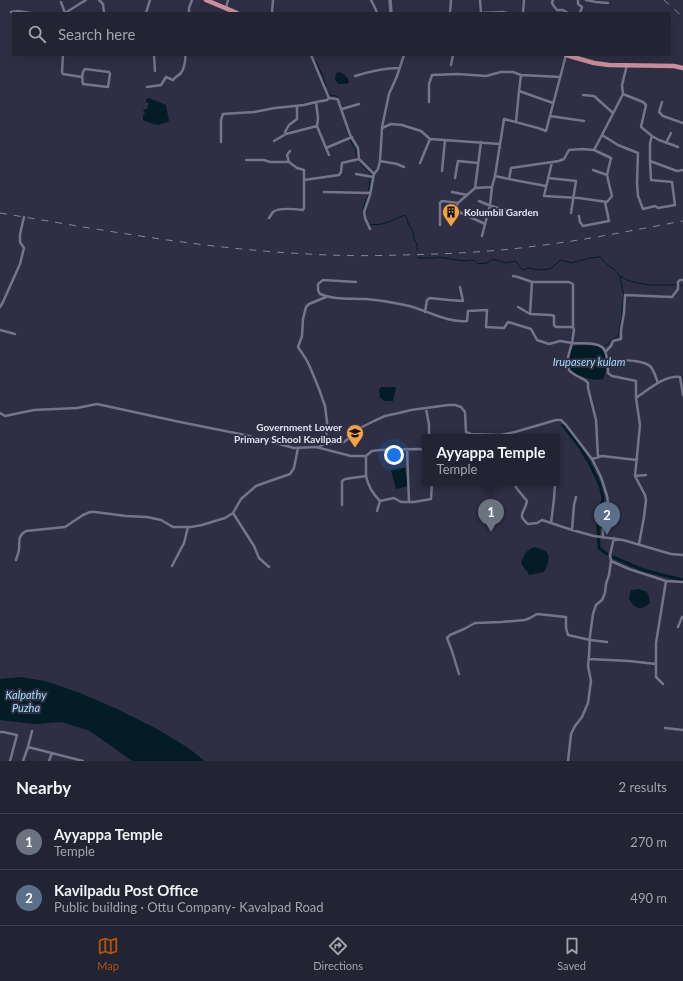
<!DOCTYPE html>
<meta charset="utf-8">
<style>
:root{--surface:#222333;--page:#2a2b3b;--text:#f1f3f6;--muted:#a2a4ac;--line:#3f404e;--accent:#b45309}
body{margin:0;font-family:Lato,sans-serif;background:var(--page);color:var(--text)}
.you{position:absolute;left:394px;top:455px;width:14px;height:14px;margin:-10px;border:3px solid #fff;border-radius:50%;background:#1a73e8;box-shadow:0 0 0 6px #1a73e833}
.badge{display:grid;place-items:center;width:26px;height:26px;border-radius:50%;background:var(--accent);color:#fff;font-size:13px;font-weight:700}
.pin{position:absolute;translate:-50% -33px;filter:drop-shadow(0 1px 2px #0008)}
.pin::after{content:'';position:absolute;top:21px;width:14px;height:12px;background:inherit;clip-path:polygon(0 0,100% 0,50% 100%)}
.popup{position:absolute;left:422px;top:434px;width:138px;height:52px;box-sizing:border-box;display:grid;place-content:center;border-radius:0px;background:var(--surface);filter:drop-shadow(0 1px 3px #0005);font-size:13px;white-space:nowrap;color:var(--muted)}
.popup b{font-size:15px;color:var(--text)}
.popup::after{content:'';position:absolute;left:50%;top:100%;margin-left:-8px;border:8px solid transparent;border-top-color:var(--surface)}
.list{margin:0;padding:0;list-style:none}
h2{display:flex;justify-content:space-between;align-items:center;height:52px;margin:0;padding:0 16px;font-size:17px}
h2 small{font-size:13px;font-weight:400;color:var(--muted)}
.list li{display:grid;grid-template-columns:26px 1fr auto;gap:12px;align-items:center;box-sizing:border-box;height:56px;padding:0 16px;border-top:1px solid var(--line)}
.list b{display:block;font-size:15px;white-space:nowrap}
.list p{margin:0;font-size:13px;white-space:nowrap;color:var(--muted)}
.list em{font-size:13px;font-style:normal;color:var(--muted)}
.icon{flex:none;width:22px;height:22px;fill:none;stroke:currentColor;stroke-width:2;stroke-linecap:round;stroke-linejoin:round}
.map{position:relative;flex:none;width:683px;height:761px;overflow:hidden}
.search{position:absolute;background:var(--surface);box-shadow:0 4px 16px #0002;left:12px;right:12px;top:12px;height:44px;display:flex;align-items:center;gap:10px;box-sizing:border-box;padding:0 14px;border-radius:0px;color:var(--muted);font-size:15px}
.sheet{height:164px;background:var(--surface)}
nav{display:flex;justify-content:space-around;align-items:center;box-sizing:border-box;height:56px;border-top:1px solid var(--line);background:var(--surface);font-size:11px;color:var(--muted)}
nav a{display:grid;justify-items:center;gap:2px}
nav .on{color:var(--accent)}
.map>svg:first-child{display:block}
</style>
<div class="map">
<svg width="683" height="761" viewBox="0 0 683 761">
<rect width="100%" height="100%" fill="#2e2f44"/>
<!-- water -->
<path fill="#041c26" d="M338,72C343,73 349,77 349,83L345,84H338L335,80L336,74Z
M149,98L166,105L169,121C156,127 155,125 143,120V115L145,114L143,109H147L149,103L146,102V99Z
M583,345L597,346L602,348C607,357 608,369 603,379C595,382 571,376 569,366C568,360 571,353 572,347V346Z
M381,387H396L393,401H385L380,398L379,390Z
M399,468H405L408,486L396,489L391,470Z
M535,547C538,548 542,549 545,551C552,555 547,567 544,572L529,575C527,570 523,568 521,562C525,555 526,549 535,547Z
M639,589L647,592L649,597L650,603C640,612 633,608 629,598L631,590Z
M21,677L45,681L80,693L115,708L157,729L187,747L205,761H132L90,731L62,722L35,724L0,720V679Z"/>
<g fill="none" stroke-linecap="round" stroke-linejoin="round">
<!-- stream -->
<path stroke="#041c26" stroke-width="1" d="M316,61L323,77L326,87
M327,91L330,95L336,96L339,100
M346,127L349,137
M350,140L356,150V154L358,158
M359,160C362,166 367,169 371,174L370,176
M369,190L370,178
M364,218C361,210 365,202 369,194
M369,225C374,224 378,225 382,224C390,222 397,218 405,215L407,218L408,223L413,232L414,239L417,244V250
M418,257V258H434L438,257L464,261L471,260L475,261L478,264L487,263L493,259L506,263L516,261L522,270L529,268L539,270L550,269L561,260L565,261L571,263L589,258L600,257L609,266L614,269L620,276L624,297L622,307V316L618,336L610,341L608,344L605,346
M620,276L629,281L649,285H676
M681,285L683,286"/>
<!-- canal -->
<path stroke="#041c26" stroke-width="3" d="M563,425L579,446L590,464L600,485L603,498L598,524L599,548L607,554
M613,557L643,570L683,580"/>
<!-- minor -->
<path stroke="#73758d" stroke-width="2.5" d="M99,0L103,4L104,13
M371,0L376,10L377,13
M480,0L481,13
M553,0L552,2L553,5L557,10H563L568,13
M578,0V4L582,7L580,13
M586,0L596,2L608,3
M61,2L65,13
M226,8L228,0
M11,12L18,11L31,13
M65,13L86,0
M146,13L150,0
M189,13V8L192,0
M272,13L273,0
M450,13L451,0
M481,13L503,12L507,13
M523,13L524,0
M63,55L62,72L63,74L82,77
M154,55L155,71
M311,55L329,98L337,99L338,100L350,135L358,148L359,159L374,174L370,195L364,212L365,218L370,229
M566,55L546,131L538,128L504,119L495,176L509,179L511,168L559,161L564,159L569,150L582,149L594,150L602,135
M451,65L453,55
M627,65L622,85L623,94L643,102L646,105L641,127L652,136L650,143V161L677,171L683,170
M85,69L109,72L110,74L108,87L83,84C82,79 81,73 85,69Z
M355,76C371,71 383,68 399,68
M147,87L161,85L166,77L173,80C175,77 178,76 181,73C184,69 186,60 185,55
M519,91L521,75
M623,94L602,135L618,145L638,153L637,183L638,196L643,209L655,206L658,208L675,205L672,182L651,180L650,161
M583,95L594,96L613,113
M329,98L327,100L316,102L318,118L317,126L326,148L352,137
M429,102V84L432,75L458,74L486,76L501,72H513L521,75L560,77
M662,102L659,112L663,116L683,123
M342,109L359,104
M550,116L584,121
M516,122L519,91L553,103
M382,127L389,94L397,76L404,55
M286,134L285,132L289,125L297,119V106
M652,136L659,140L678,147
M274,141L286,134L317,126
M221,142V120L223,114L254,112L275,108L304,105L316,102
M666,143L671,133
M326,148L329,155
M246,160H264L270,162H289L297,168L304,170V180L339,175L341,172L342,163L359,159
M380,161L397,164L404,167
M289,162L287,155L290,151
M552,162L544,196L579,198L607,202L612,196L609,184L607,175L611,158L594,150
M420,163L430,139L500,144
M593,170L607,175
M442,171L445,140
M356,174L373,177
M374,174L378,169L380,161L382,128L391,124L402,125L421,131L430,139
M455,178L458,161L478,163
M548,178L576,181L571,213
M509,179L519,181L546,186
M475,188L481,142
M324,192L370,193
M452,192L467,195
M479,201C494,208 509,212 526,211
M458,203L455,209L457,211L485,224
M579,216L580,222L583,226L609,221L605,202
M269,218C270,217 272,213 273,212C279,207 295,209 303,210L304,208V180
M440,225V203L442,201L458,203L475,188L492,187L495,176
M482,236L490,205L492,187
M513,276L518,277L532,282H569L573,284V327
M356,282L323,280L318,284V290L320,294C334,300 350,298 366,299C379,300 392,302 405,305C425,309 446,323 467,321L468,311L487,310L486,327L504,328L508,322L531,329L537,340L549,344L560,341L572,343C570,351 565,362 569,370C570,372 574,374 577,376C581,378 585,379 588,383V388L596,420L598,457
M0,307L3,302L20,264L24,248L20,242V234L24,217
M518,307L530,314L551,315L554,316V325L556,327H573L574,330L572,343C600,344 608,340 608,373L612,376L636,381V398L640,425L635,476L645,495L646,500L644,517L639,544
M425,312L427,300L430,298L449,300L463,301L460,287
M530,314L532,282
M0,330L15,334
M606,351L611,346L613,341L621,339V330L624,313L625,295L672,297L678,289V282L680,280H683
M608,360C618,360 642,359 650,366C654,370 656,378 658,383
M636,398C649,389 665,375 680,377L683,395
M426,408L429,425V437
M0,413L5,416L34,410L77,408L97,404L180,422L245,435L294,448L316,447L351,456H366L372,451L380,450L419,449L425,450
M324,444L327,431V422L325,406L319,389L310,367L306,359L298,347L302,336L303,319L306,307L309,304L326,297
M319,447L324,444L338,443L344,442L353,435L360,428L374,421L385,416L399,413L411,410L448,405H455L461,407L465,412L466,432L471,434L500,435L515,432L556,420H561L566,425L592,459L601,477L607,496L608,503L603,528V538
M407,449L409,502
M592,459L602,456L637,460
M366,476V456
M635,476L646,475
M513,483L518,490L527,501C525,513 516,514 528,524L537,523L542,520L572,530L594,536L623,540L671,554L683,555
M342,505V481L345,479L366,476C368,486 373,494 380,501L394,498L401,502H414L431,499L432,483
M377,511L380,501
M233,513L254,546L259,558L269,567
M551,523L554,499L555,483
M572,530L574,505L576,497
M16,560C17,556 19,553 19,549C20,541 17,536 26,531L65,527L83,515L90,512H95L126,516L147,517L161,520L173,527H191L202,525L225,518L233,513L241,499L256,486L267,482L290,474L294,468L298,448
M611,561L610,555L614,538
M172,566L184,543L188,527
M678,627L682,617
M589,659L629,661L656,664V677L663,684
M656,663V643L666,581
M459,674L452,651L447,638L450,635L464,629L475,623L501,622L525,620L530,618L537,614L566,617V628L568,635L590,640L607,642
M665,728L683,730
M0,732H3L17,735L10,761
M28,747L32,731
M23,761L28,747L83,761
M49,761L52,753
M568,761L571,734L575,726L582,717L588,703L591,681L588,666L589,655L590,636L593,614L596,605L602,600L605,593L606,584L609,575L611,561L629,569L666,581L683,582"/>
<!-- tertiary -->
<path stroke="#73758d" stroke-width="3.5" d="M390,0L391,13"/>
<!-- trunk -->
<path stroke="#ce909e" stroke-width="4.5" d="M206,0L237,13
M566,55L594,63L609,65L674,66L683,68"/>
<!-- rail -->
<path stroke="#858798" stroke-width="1" stroke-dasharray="7 7" stroke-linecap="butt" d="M664,0L683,17
M0,213C102,230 205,249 308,254C340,256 371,256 402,255C447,254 492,252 536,246C586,240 634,230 683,221"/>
</g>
<!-- icons -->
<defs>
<g id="building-pin" transform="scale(0.9)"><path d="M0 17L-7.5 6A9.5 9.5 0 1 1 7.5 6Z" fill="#f4a344" stroke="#2e2f44"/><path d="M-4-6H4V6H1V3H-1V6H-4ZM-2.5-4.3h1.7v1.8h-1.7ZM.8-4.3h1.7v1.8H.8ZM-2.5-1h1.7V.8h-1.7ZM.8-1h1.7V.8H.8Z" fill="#111"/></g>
<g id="school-pin" transform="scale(0.9)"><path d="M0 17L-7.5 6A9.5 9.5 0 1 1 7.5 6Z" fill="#f4a344" stroke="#2e2f44"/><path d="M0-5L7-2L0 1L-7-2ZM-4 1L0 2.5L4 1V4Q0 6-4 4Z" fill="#111"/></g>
</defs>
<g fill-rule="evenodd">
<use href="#building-pin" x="451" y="212"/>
<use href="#school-pin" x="355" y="433"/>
</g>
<g text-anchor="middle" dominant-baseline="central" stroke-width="4" stroke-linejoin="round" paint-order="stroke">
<!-- poi labels -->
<g font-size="10" font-weight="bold" fill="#e1e3f1" stroke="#2e2f44" text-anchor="start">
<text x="464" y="212">Kolumbil Garden</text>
<text x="342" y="427" text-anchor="end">Government Lower<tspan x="342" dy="12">Primary School Kavilpad</tspan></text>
</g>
<!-- water labels -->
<g font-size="11" font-style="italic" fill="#a3dffb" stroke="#2e2f44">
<text x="589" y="361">Irupasery kulam</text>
<text x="26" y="694">Kalpathy<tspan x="26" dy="13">Puzha</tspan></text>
</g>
</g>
</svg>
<div class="you"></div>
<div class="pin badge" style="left:491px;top:532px;background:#6b7280">1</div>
<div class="popup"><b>Ayyappa Temple</b>Temple</div>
<div class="pin badge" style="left:607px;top:535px;background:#5c6f8a">2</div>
<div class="search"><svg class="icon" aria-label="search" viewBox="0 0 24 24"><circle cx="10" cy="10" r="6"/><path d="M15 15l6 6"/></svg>Search here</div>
</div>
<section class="sheet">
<h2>Nearby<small>2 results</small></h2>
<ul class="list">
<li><span class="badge" style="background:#6b7280">1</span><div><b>Ayyappa Temple</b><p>Temple</p></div><em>270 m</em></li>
<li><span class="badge" style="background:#5c6f8a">2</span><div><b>Kavilpadu Post Office</b><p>Public building · Ottu Company- Kavalpad Road</p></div><em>490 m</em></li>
</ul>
</section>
<nav>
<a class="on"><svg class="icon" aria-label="map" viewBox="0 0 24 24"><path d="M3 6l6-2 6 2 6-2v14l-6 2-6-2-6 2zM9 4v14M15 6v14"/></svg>Map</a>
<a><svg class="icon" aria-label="directions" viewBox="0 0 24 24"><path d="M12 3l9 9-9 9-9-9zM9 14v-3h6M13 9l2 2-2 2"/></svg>Directions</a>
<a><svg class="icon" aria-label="saved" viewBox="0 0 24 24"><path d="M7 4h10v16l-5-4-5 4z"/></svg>Saved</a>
</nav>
